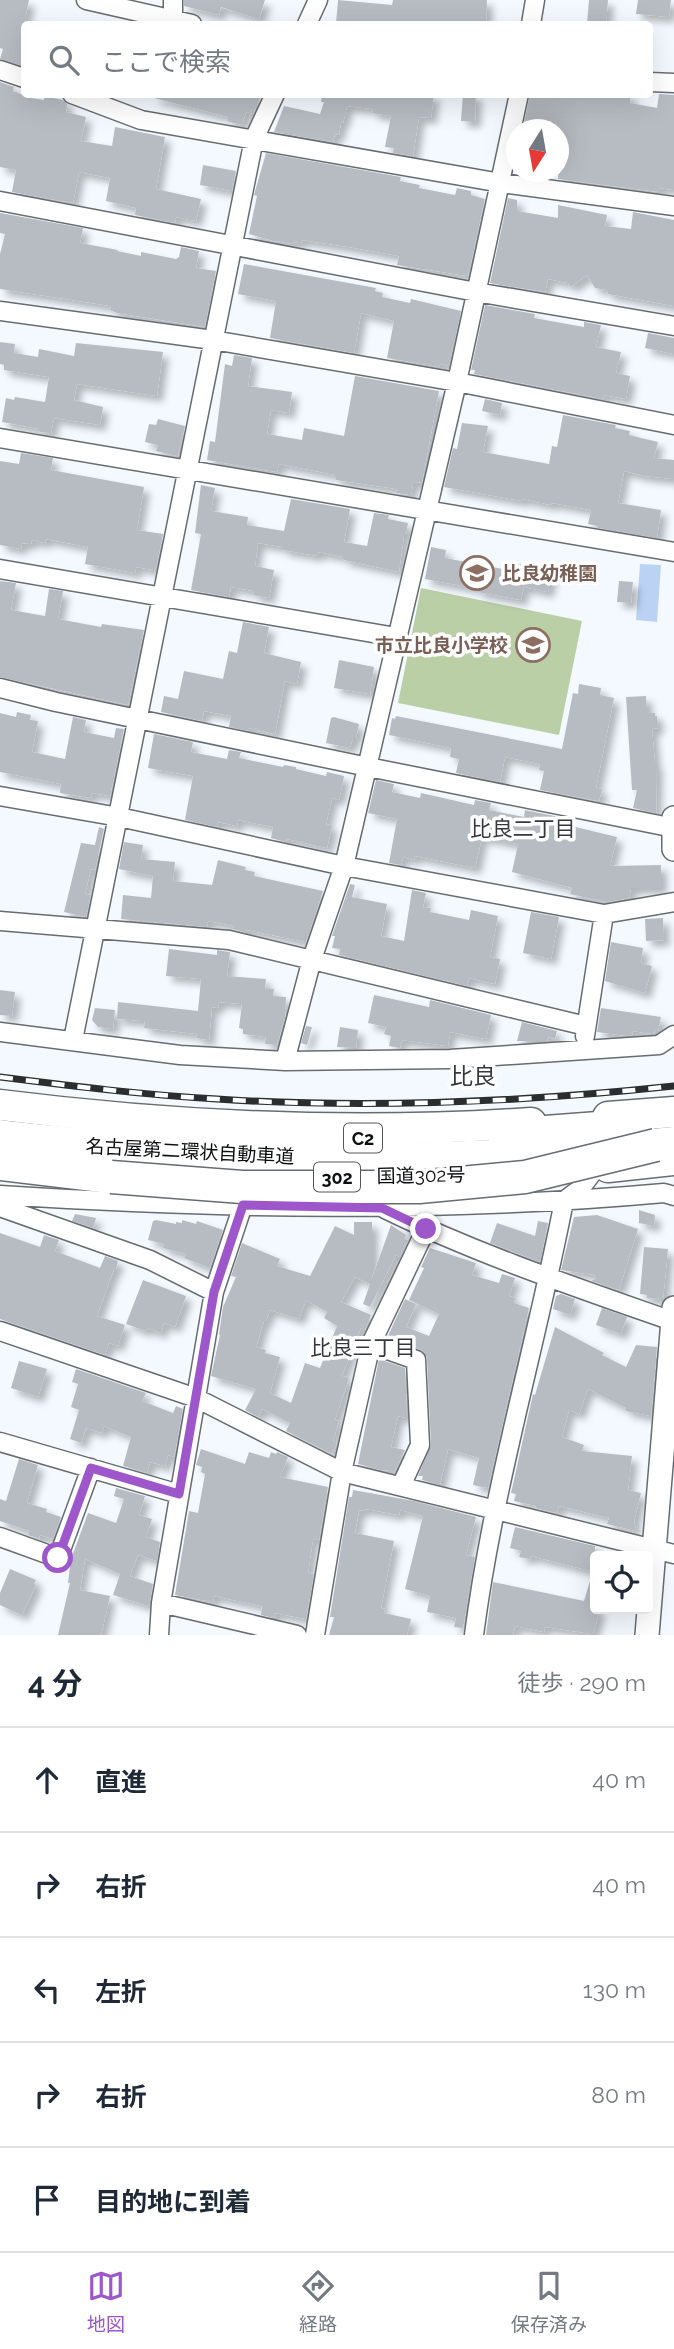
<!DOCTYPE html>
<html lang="ja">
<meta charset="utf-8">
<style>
:root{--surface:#fff;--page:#f6f6f7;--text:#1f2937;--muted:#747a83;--line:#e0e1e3;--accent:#9d57cb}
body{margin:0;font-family:Raleway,"Noto Sans JP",sans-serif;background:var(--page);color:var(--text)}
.controls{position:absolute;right:21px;bottom:21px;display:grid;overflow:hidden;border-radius:7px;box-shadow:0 7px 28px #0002}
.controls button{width:63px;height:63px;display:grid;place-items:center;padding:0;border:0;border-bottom:2px solid var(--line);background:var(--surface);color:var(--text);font:35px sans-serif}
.compass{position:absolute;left:506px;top:119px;width:63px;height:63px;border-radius:50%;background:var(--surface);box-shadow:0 7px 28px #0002;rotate:191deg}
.stop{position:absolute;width:21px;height:21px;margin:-16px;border:5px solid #9d57cb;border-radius:50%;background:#fff}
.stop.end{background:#9d57cb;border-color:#fff;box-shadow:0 2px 7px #0008}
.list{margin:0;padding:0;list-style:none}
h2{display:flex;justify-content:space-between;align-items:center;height:91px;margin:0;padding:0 28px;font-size:30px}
h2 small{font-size:23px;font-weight:400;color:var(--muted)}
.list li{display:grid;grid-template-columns:46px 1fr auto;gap:21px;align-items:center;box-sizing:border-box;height:105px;padding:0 28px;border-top:2px solid var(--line)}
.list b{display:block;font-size:26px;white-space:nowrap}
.list em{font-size:23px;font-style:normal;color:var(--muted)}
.icon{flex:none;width:38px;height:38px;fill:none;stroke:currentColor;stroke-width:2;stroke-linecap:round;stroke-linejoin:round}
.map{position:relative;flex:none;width:674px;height:1635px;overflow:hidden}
.search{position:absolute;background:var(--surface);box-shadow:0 7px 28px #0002;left:21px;right:21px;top:21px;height:77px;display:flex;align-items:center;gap:18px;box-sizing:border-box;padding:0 24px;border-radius:7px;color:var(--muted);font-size:26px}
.sheet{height:616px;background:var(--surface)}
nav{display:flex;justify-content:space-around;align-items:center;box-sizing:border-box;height:98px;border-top:2px solid var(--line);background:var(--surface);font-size:19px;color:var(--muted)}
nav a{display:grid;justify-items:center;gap:4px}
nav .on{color:var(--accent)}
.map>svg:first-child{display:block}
</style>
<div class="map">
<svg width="674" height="1635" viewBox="0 0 674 1635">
<defs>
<filter id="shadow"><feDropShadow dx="6" dy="6" stdDeviation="3.5" flood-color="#0004"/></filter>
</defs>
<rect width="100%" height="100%" fill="#f3f9ff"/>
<!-- green -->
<path fill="#bbcfa7" d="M421,588L582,621L559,735L398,703Z"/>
<!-- water -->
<path fill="#bbd2f4" d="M640,564L661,565L657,622L636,620Z"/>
<!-- building -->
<path fill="#b7bcc2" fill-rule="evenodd" filter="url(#shadow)" d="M0,0H29L24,24L23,66L0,59L3,49L0,48Z
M184,0H265L259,19L221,7L219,15L184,6Z
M338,0L392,5L393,0H487L486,24H336Z
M589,0H608L606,24H587Z
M638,0H671L669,17L636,14Z
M0,82L14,87L13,91L31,98L44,100V96L63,100L67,104L66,112L86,117L81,141L112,146L115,127L165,137L156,189L201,199L196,221L176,217L175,223L135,215L136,208L106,201L110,178L79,172L73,203L12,192L16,170L0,167Z
M154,94H262L253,114L246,112L242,125L227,121L228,117L154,98Z
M322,94H434L431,118L419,117L413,156L393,153L394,148L385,147L391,116L372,113L373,109L347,106L343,123L341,122L339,135L335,134L333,142L274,132L284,106L320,114L324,102H321Z
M463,94H476L475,122L461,121Z
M530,94H631L630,103L657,108L659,94L674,95V190L659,188V192L558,179L560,130L523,128Z
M266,153L401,177L400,181L420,185L419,188L455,195L457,188L471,191V195L485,199L468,276L397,265L399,256L349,247L302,240L301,243L294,242L293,244L277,241V242L249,234L257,196L254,195Z
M203,165L236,171L232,191L200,185Z
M508,198L517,200V211L558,218V205L607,215L605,226L631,229L633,212L674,220V306L608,294L607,290L595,288L587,275L571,287L568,283L548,279L545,292L490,283Z
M0,213L83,228L80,243L118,250L117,251L141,256V252L176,259L179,257L181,247L199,251L196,268L216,271L205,327L117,313L110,310L111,306L0,289V254L5,234L0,233Z
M244,264L376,288L375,291L383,293L382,297L410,303L411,299L461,311L449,366L440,364L439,367L387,358L394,321L361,313L354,353L270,338L276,301L238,294Z
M485,305L535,314L534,318L584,327V322L601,325L596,347L621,352L616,373L630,376L626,399L604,395L603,399L474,374L475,370H471Z
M648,333L674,338V354L645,348Z
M0,342L15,344L14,353L38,357L39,349L74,356L76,343L163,352L157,396L77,384L74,400L103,407L100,425L54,418L51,433L40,432V429L2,422L6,398L14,400L15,397L45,402L49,377L4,370V365L0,364Z
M234,355L252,358L248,386L292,392L289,413L271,410L267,434L302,440L304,428L344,436L355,376L439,391L422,482L413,483L411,495L396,493L397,489L336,480V475L279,464L277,472L207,460L210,441L215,442L225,364L232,366Z
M485,399L502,403L500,415L482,411Z
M563,415L616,425L615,428L630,431L629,435L658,442L654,458L674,460V479L645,476L624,471L618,503L661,510L657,538L598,528V526L588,524L591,510L552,503L551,505L523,499L522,501L444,487L453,448L457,449L462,423L488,426L483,452L549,464L552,446L557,447Z
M158,419L185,426L178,456L156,451L158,445L145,442L149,424L156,425Z
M21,453L53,458L51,470L144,487L137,530L163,534L156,568L154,570L136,567L135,573L85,564L88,547L46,539L45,543L32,540L31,544L22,543L21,549L0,545V461L19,464Z
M201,485L215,488L211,511L248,517L247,525L284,531L291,499L350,509L344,542L367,546L374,513L389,515L388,519L408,523L406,534H404L399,572L344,560V557L318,552V556L283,550V547L258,543L255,566L274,570L269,598L253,595L254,591L231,587L229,597L191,590L201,534L195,533Z
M431,547L446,550L445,558L503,569L504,562L552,569L548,592L524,587L521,600L478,592L479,589L425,579Z
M0,581L16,583L11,610L45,616L49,589L63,591L58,619L101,627L102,624L144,630L128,705L0,677Z
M619,581L633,582L631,603L617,602Z
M243,622L269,627L264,653L301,662L297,684L285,681L275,734L249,728V731L229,727L231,716L204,711L202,721L161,712L164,696L178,699L184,671L223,679L229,651L237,653Z
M339,660L374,667L370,694L334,688Z
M579,684L601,688L600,695L614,698L596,788L602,789L599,801L540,790L544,771L539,770L540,764L505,757L500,782L456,773L459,759L450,757L451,748L389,735L392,718L395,719L396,716L562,749L573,693L578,694Z
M646,696L647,713H655V716H657L658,728L652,729L655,764H657L656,813L633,808L637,790H632L626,697Z
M17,712L31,715L30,720L38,721L32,752L65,759L73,717L86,720L84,732L114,738L116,728L124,729L110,796L92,793L91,798L60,793L61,784L0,772V713L16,717Z
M334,717L359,724L356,738H353L350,748L326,743L331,718Z
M154,734L193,742L191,752L227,759L229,750L241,752L239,758L283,767L284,765L296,767V769L326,776L327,772L344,776L339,800L332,798L326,824L332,826L327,848L287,839L286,842L271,838L273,827L238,820L237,826L218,822L217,827L185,820L193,776L148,768Z
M376,780L394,784L392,792L420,798L421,793L474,805L475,800L491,803L489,810L524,817L525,810L564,818L563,824L617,837L610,866L661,865V888H631L629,898L607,902L570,894L572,888L512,872L518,844L482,837L475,868L415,856L414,860L403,857L401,865L389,863L397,819L368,813Z
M99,827L104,829L95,870L91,869L85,894L91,895L86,917L64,912L81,843L95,845Z
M124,842L143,845L141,859L175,862L173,881L212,885L218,860L246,867L245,870L255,872L254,876L323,891L306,942L247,930V933L233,929L234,926L208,921L207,927L121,919L123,895L151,898L153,876L119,869Z
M350,884L355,885L352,897L387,904L381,936L404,941L412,890L426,893L423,907L431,908L430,912L469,920L471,910L498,916L490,957L500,959L495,984L469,978L467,986L339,955L340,949L332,948L335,936H332Z
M531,912L559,917L551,959L523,953Z
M663,918L664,940L646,941L645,919Z
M611,942L643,948L641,963L652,966L645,993L605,981Z
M169,949L217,955V950L230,952L227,976L266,979L265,989H274L273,996L286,997L285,1018L277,1045L265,1044L266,1037L243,1034V1029L239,1028L242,1004L219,1002L218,1008L212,1007L209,1040L196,1038L197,1034L144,1028L145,1021L117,1019L118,1002L198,1011L201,979L166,976Z
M0,990L15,992L12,1016L0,1015Z
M374,995L429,1007L430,1000L491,1015L486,1039L450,1032L448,1046L402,1040L400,1048L389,1046L391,1036L384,1034L386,1027L368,1023Z
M95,1008L115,1010L113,1029L98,1027L92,1020Z
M601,1008L661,1017L658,1031L655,1030L654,1034H651L633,1031L632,1035L627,1036L597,1032Z
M522,1022L557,1031L555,1039L548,1037L547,1041H517Z
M306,1026L312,1027L307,1045L301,1043Z
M340,1027L358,1030L356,1048L337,1047Z
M639,1210L655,1215L654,1226L639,1223Z
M75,1214L96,1218L93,1228L72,1221Z
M597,1215L638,1229L619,1290L591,1281L597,1278H594L595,1275L561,1270L574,1217Z
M156,1220L176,1224V1222L182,1223V1220L196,1224L197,1221L223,1230L210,1268L184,1258L186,1254L163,1248L164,1244L148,1240L153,1221Z
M538,1221L548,1223L540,1262L490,1243L497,1223L535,1236Z
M354,1222H372V1278L391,1225L406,1235L404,1239L408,1240L400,1257L396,1255L370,1307L363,1304L370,1284L355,1277L341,1302L371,1315L365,1330L361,1328L342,1376L349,1378L335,1420L339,1421L333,1441L337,1443L332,1454L286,1431L290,1423L262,1409L258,1417L245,1410L256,1389L211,1376L220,1335L219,1334L223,1307L236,1277L231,1276L242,1243L280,1259L277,1266L310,1276L335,1226L354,1235ZM306,1300L327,1312L324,1318L337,1326L320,1368L305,1363L291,1403L270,1393L280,1357L265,1353L266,1350L256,1347L264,1321H266L270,1310L299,1319Z
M0,1233L40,1247L44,1235L59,1240L55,1251L100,1268L105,1256L118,1261L116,1269H114L97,1316L125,1325L118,1346L109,1343L105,1355L0,1319Z
M644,1247L668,1249L663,1299L647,1298V1295L640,1294Z
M430,1248L476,1263L472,1275L499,1283L502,1274L515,1278L509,1296L515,1298L514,1303L529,1308L488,1488L473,1485L479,1458L448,1449L440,1485L422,1480L423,1476H418L431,1445L427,1359L425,1353L420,1349L387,1338L405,1299L416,1304L406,1327L429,1336L439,1314L409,1300L424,1268L421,1267Z
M143,1280L186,1296L175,1327L164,1323L161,1333L148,1328L146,1331L126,1324Z
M561,1294L575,1299L570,1315L553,1309L556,1296Z
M602,1308L627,1317L621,1334L596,1325Z
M555,1327L604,1353L602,1355L626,1367L636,1345L657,1347L651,1416L626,1411V1408L588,1389L579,1414L569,1410L562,1437L584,1445L582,1451L632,1456L628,1490L641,1493L634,1521L636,1531L607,1524L609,1518L559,1506L557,1513L535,1508L536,1506L514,1501L516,1494L511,1493L533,1394L535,1395Z
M379,1359L405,1368L407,1418L398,1416L391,1447L405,1450L395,1471L381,1470L358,1464Z
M19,1361L47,1369L38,1397L11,1388Z
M76,1369L146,1393L142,1401L173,1413L176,1406L183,1409L174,1457L168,1455L165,1466L150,1462L147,1473L123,1466L131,1437L104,1426L102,1433L86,1428L81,1443L70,1439L79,1410L71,1407L78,1384L72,1382Z
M201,1449L245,1464L249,1452L269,1458L271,1452L276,1454L277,1452L288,1457L280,1477L328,1487L319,1540L313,1539L308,1573L314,1574L306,1619L275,1613L274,1618L261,1615L262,1606L214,1596L213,1602L175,1595L189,1511L198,1513L205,1474L201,1472L202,1467L196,1465Z
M19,1459L38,1465L27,1503L47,1509L46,1512L61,1517L53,1539L40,1535L39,1539L37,1538L28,1535L29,1531L0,1521V1499L6,1501Z
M116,1488L145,1496L139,1515L152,1519L146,1537L160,1542L157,1561L138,1555L130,1576L153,1584L149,1606L113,1595L120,1574L85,1559L80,1590L110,1596L101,1635H58L70,1583H68L71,1559L88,1513L116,1523L124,1499L114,1496Z
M353,1490L414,1501L476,1517L466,1555L475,1557L463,1628L454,1627L456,1618L427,1612L430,1596L405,1589L423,1516L400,1510L399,1515L366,1509L365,1511L359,1510L355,1533L394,1541L381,1608L385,1609L384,1613L411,1619L407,1635H329L334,1617H330L349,1497H352Z
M515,1527L595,1546V1572L531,1556L530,1559L519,1557L521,1551L510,1548Z
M10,1569L36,1580L34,1584L36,1585L22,1615L0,1605V1593Z
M592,1574L595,1575V1609H600L593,1634L545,1627L544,1632L515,1626L513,1635H486L493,1582L584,1601Z"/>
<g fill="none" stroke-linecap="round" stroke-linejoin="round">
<!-- minor casing -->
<g stroke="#676c71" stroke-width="21">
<path id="minor" d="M86,0L192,24
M173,20V0
M307,24L318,0
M531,24L535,0
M0,70L24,78
M650,82L674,83
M72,94L141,120L501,183L674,206
M0,201L476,292L674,326
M0,311L213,340L457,382L674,425
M0,438L674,552
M0,569L396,637
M0,688L56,702L368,767L674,828
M0,796L119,817L344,866L604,914L674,902
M0,921L229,940L586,1026
M0,1032L180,1055L285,1061L450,1059L659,1045L674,1035
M585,1036L604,914
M73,1040L254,139L275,94
M285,1061L312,959L344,866L457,382L519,94
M0,1195C221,1209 443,1213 664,1193L674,1196
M0,1207L150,1260L214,1292
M385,1209C477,1254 575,1287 672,1321
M0,1331L196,1398L342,1472L674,1554
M371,1344L416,1360L420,1445L401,1486
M0,1442L179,1494
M0,1537L58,1558L91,1468
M161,1603L297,1635
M159,1635L161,1603L214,1292L243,1205
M315,1635L342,1472L371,1344L426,1229
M474,1635C493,1488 536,1346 564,1201L580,1189L596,1168"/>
</g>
<!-- tertiary casing -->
<g stroke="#676c71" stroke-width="26">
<path id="tertiary" d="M674,818V849
M647,1635L674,1308"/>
</g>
<!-- trunk casing -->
<g stroke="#676c71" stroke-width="33">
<path id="trunk" d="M0,1105C175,1127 354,1135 531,1123
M608,1117L674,1112
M608,1167L674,1160"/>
</g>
<!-- motorway casing -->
<g stroke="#676c71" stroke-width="35">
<path id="motorway" d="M504,1135L638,1125
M0,1136C46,1142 92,1145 138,1149C316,1163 496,1162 674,1143
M0,1164L111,1177"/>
</g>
<!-- minor -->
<use href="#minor" stroke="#fff" stroke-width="18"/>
<!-- tertiary -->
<use href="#tertiary" stroke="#fff" stroke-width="23"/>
<!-- trunk -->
<use href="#trunk" stroke="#fff" stroke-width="30"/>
<!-- motorway -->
<use href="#motorway" stroke="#fff" stroke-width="32"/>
<!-- rail casing -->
<g stroke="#2b2e2f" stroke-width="7">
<path id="rail" d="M0,1077C72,1086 144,1095 217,1099C369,1109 523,1102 674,1086"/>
</g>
<!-- rail -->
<use href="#rail" stroke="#fff" stroke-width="4.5" stroke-dasharray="13" stroke-linecap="butt"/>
<!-- motorway-bridge casing -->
<g stroke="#676c71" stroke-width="35" stroke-linecap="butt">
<path id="motorway-bridge" d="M111,1177L242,1187H419L525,1177L656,1145"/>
</g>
<!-- motorway-bridge -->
<use href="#motorway-bridge" stroke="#fff" stroke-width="32"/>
</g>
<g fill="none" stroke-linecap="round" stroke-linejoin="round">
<!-- route -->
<path stroke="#9d57cb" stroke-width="9" d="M58,1558L91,1468L179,1494L214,1292L243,1205L382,1208L426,1229"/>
</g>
<!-- icons -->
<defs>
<g id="school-ring" transform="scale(1.75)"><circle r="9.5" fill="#fff" stroke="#8d6e63" stroke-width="1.5"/><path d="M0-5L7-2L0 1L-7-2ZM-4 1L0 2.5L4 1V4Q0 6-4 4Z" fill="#8d6e63"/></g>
</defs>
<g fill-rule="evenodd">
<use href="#school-ring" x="477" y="573"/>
<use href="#school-ring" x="533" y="645"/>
</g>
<g text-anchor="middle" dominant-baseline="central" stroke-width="7" stroke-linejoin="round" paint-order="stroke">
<!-- shield labels -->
<g fill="#fff" stroke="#555657" stroke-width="2">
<rect x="344" y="1123.5" width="38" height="29" rx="5"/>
<rect x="314" y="1162.5" width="46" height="29" rx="5"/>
</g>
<g font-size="18" font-weight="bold" fill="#0c0e0f">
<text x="363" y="1138">C2</text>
<text x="337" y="1177">302</text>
</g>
<!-- education labels -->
<g font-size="19" font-weight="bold" fill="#785e54" stroke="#fff" text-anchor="start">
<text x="502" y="573">比良幼稚園</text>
<text x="508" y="645" text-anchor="end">市立比良小学校</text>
</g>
<!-- street labels -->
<g font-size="19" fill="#0c0e0f" stroke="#fff">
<text transform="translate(190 1151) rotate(3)">名古屋第二環状自動車道</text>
<text transform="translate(421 1175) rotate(-1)">国道302号</text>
</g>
<!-- neighbourhood labels -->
<g font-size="21" fill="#35393e" stroke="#fff">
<text x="523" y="828">比良二丁目</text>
<text x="363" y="1347">比良三丁目</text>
</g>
<!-- quarter labels -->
<g font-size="23" fill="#35393e" stroke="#fff">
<text x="473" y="1075">比良</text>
</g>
</g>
</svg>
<div class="controls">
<button><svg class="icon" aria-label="locate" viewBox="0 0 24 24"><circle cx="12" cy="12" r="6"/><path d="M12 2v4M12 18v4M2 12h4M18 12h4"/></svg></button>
</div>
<svg class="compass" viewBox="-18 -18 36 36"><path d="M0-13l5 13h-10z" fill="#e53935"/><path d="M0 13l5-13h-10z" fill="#747a83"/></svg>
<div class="stop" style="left:58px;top:1558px"></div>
<div class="stop end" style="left:426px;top:1229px"></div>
<div class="search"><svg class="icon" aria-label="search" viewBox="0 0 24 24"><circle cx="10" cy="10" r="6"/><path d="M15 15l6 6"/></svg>ここで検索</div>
</div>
<section class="sheet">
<h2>4 分<small>徒歩 · 290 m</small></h2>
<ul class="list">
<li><svg class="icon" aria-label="ahead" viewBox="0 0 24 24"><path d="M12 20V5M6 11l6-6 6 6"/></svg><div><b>直進</b></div><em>40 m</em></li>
<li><svg class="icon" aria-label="right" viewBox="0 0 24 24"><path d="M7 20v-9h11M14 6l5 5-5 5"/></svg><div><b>右折</b></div><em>40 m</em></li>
<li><svg class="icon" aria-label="left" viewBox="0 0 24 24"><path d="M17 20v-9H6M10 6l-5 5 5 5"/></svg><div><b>左折</b></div><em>130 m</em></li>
<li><svg class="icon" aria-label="right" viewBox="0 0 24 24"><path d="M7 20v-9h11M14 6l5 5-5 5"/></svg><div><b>右折</b></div><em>80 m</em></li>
<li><svg class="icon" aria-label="arrive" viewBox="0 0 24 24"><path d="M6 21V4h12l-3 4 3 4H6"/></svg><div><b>目的地に到着</b></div></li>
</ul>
</section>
<nav>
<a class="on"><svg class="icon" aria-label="map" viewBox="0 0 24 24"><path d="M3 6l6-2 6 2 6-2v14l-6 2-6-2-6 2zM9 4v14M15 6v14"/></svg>地図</a>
<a><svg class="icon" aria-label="directions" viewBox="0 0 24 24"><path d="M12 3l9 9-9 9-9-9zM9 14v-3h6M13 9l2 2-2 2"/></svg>経路</a>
<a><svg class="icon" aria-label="saved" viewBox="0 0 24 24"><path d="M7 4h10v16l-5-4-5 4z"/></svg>保存済み</a>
</nav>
